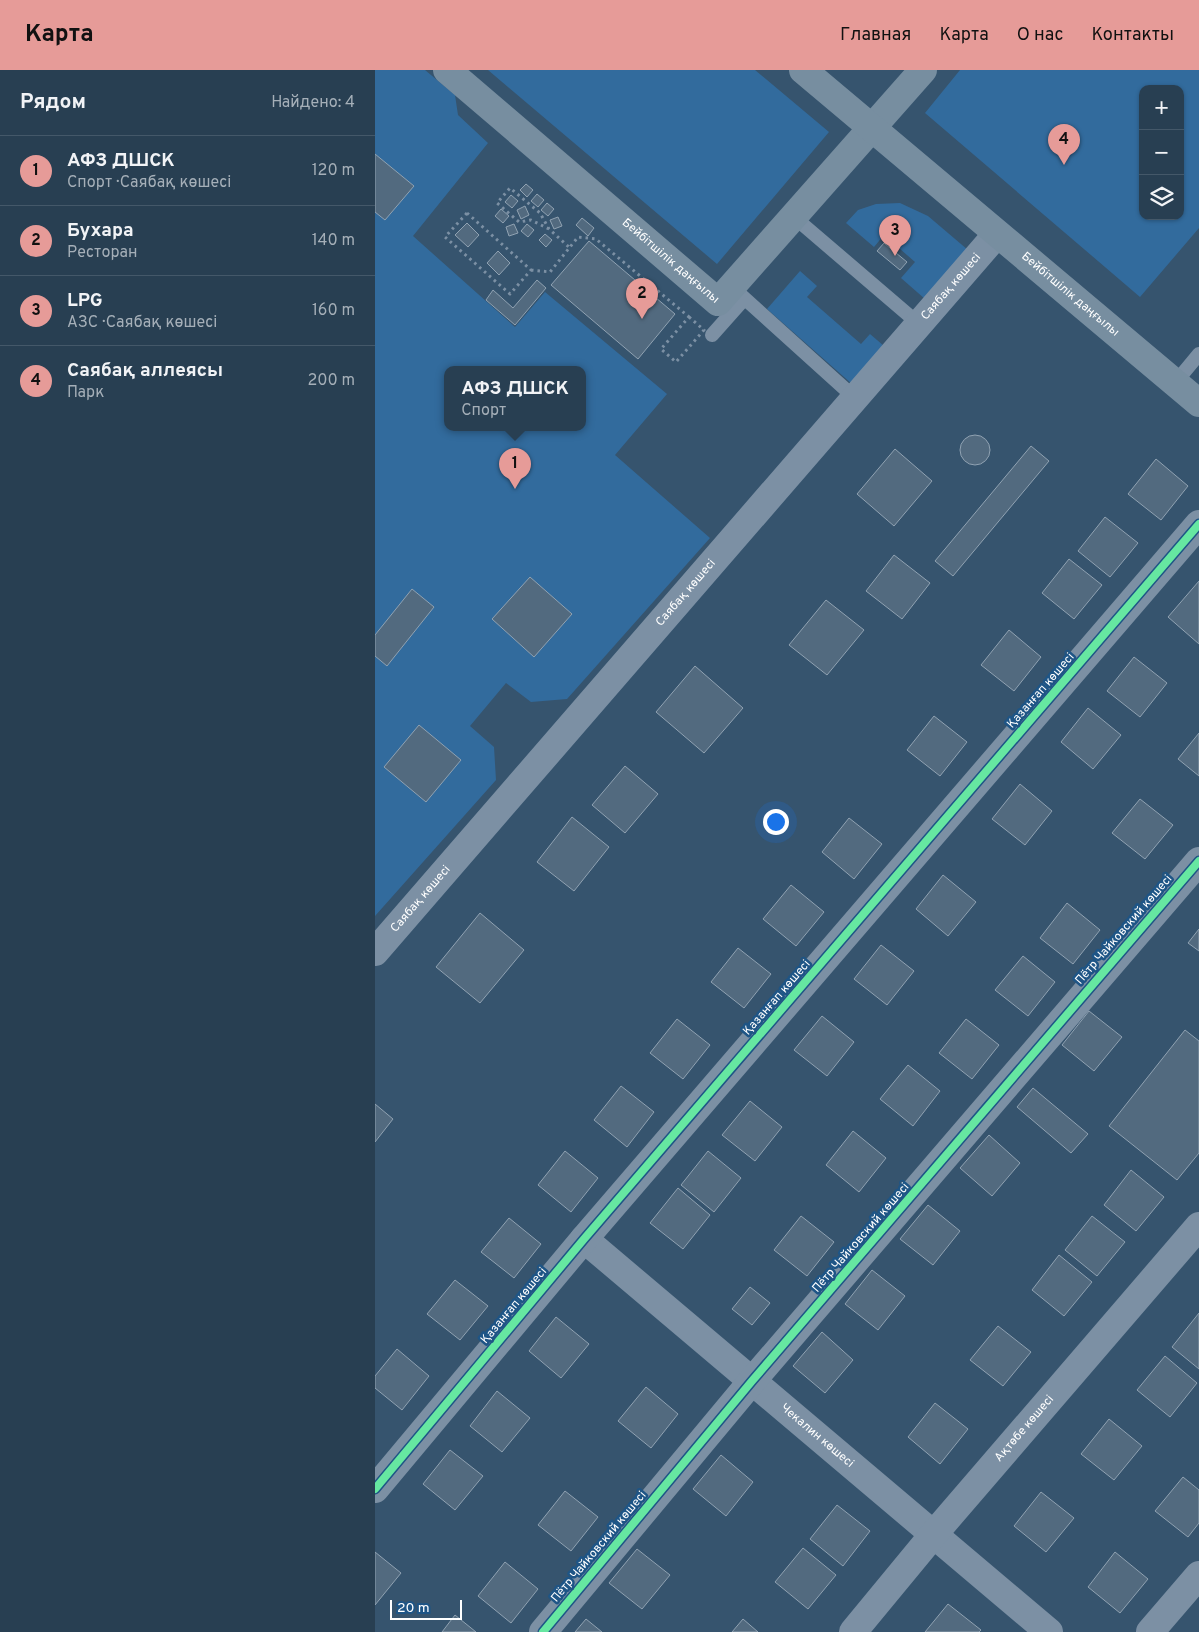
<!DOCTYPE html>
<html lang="ru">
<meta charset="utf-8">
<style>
:root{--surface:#283f52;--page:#344a5c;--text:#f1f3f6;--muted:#a5afb8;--line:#445869;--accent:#e69b98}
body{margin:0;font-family:Overpass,sans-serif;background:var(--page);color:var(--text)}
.controls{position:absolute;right:15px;top:15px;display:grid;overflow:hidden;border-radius:10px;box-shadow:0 1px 4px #0004}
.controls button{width:45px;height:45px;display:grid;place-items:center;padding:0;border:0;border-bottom:1px solid var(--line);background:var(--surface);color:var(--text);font:25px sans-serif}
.scale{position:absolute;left:15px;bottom:12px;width:72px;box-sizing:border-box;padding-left:5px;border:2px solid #fff;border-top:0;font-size:14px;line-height:18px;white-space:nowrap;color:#fff;-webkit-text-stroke:4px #1e5586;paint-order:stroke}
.you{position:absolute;left:400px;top:751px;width:18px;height:18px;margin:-12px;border:4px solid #fff;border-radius:50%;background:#1a73e8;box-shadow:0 0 0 8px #1a73e833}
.badge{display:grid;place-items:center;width:32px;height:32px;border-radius:50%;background:var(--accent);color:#111;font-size:16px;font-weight:700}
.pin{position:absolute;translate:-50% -41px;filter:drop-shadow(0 1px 2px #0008)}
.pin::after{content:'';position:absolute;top:26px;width:18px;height:15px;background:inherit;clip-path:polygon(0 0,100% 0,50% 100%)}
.popup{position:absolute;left:69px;top:296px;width:142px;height:65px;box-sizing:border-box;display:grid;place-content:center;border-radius:10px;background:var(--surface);filter:drop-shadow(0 1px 4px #0005);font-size:16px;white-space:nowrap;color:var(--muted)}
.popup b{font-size:19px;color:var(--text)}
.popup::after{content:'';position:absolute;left:50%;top:100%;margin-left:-10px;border:10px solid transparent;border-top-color:var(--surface)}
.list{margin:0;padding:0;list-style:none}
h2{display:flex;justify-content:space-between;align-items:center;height:65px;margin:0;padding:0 20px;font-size:21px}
h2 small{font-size:16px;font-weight:400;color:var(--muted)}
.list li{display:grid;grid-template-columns:32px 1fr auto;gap:15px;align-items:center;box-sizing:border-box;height:70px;padding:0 20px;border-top:1px solid var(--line)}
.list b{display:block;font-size:19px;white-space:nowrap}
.list p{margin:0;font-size:16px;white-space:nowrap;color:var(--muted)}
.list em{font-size:16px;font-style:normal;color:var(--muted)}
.icon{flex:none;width:28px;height:28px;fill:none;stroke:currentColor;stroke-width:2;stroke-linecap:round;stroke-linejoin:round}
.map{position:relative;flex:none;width:824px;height:1562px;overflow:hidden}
header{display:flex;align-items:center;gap:30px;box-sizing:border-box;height:70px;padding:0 25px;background:var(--accent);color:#111}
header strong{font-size:24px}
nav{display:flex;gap:28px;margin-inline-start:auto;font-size:18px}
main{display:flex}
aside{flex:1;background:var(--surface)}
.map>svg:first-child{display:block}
</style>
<header>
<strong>Карта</strong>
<nav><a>Главная</a><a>Карта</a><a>О нас</a><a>Контакты</a></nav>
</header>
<main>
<aside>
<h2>Рядом<small>Найдено: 4</small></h2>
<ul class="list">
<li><span class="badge">1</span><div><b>АФЗ ДШСК</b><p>Спорт · Саябақ көшесі</p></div><em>120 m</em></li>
<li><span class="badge">2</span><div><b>Бухара</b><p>Ресторан</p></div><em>140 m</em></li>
<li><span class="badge">3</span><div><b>LPG</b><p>АЗС · Саябақ көшесі</p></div><em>160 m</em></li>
<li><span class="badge">4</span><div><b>Саябақ аллеясы</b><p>Парк</p></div><em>200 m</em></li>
</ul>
</aside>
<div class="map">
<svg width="824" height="1562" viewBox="0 0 824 1562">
<rect width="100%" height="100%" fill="#36546e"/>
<!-- green -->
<path fill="#326b9d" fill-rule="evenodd" d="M0,0H50L80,25L83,45L113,73L38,166L140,257L170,222L292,324L240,385L335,468L192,629L156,632L131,613L95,656L119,677L121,710L0,846ZM72,300H208V358H72Z
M113,0H380L454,62L342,194Z
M585,0H824V158L765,227L550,43ZM768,19H805V146H768Z
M525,133L553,146L593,180L550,229L526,208L540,192L509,165L499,177L471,153L483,140L501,134Z
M425,201L442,216L432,227L486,274L495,264L509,276L477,314L392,239Z"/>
<!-- building -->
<path fill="#526a7f" stroke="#90a2b2" d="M0,84L39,116L10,150L0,142Z
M151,114L158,120L152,127L145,120Z
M162,124L169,130L163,137L156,131Z
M136,125L143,131L137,138L130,132Z
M172,133L179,139L173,146L166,140Z
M150,136L154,145L146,149L142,140Z
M126,139L134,146L128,153L120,146Z
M183,147L187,156L179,159L175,150Z
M207,148L219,158L213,166L201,155Z
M92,153L104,165L93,177L80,165Z
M139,154L143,163L134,166L131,157Z
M152,154L159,160L153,167L146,161Z
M170,164L177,170L171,177L164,170Z
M214,171L300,244L263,289L176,215Z
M509,173L532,192L525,200L502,181Z
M123,181L135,193L124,205L112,193Z
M162,210L171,218L140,255L111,230L118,220L138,238Z
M585 380a15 15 0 1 1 30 0a15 15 0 1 1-30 0Z
M656,376L674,391L578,506L560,491Z
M520,379L557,411L519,456L482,424Z
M781,389L813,416L786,450L753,424Z
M730,447L763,473L735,507L703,481Z
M519,485L555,513L527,549L491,521Z
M694,489L727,515L699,549L667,523Z
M155,507L197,544L159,587L117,549Z
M824,511V574L793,547Z
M37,519L59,537L12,596L0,586V565Z
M451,530L489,560L452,605L414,575Z
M634,560L666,587L639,621L606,595Z
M759,587L792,613L765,647L732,621Z
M320,596L368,638L329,683L281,642Z
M713,638L746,665L718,699L686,672Z
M559,646L592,672L565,706L532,680Z
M44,655L86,690L51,732L9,697Z
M824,663V706L803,689Z
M250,696L283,724L250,763L217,735Z
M645,714L677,741L650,775L617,749Z
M765,729L798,755L770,789L737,763Z
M197,747L234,777L199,821L162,792Z
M474,748L507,774L479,809L447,782Z
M568,805L601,832L573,866L541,839Z
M416,815L449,842L421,876L388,849Z
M692,833L725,860L698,894L665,868Z
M105,843L149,880L105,933L61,897Z
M824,859V881L813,873Z
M506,875L539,901L512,935L479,909Z
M363,878L396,904L369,938L336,912Z
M648,886L680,912L653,946L620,920Z
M714,941L747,967L719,1001L687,975Z
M447,946L479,972L452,1006L419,980Z
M302,949L335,975L308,1009L275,983Z
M591,949L624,975L597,1009L564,983Z
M810,960L824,971V1083L802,1110L734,1056Z
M533,995L565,1021L538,1056L505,1029Z
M246,1016L279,1042L252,1077L219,1050Z
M658,1018L713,1064L696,1083L642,1037Z
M375,1031L407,1057L380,1091L347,1065Z
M0,1034L18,1049L0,1072Z
M478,1061L511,1088L484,1122L451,1095Z
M614,1065L645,1093L617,1126L585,1098Z
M190,1081L223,1108L196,1142L163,1115Z
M333,1081L366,1108L339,1142L306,1115Z
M756,1100L789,1127L761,1161L729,1135Z
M303,1118L335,1145L308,1179L275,1153Z
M553,1135L585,1161L558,1195L525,1169Z
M426,1146L459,1172L432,1206L399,1180Z
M717,1146L750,1172L722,1206L690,1180Z
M134,1148L166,1174L139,1208L106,1182Z
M684,1185L717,1212L689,1246L657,1220Z
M497,1200L530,1226L503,1260L470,1234Z
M80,1210L113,1236L85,1270L52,1244Z
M375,1217L395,1233L377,1255L357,1239Z
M824,1243V1299L797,1277Z
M181,1247L214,1274L186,1308L154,1281Z
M623,1256L656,1282L628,1316L595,1290Z
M447,1262L478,1290L450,1323L418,1296Z
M22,1279L54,1306L27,1340L0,1318V1306Z
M790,1286L822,1313L795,1347L762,1320Z
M271,1317L303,1344L276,1378L243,1351Z
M122,1321L155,1348L127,1382L95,1356Z
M560,1333L593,1359L565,1394L533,1367Z
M734,1349L767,1376L739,1410L706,1384Z
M75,1380L108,1406L80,1440L48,1414Z
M346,1385L378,1412L351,1446L318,1419Z
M808,1407L824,1420V1453L813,1467L780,1441Z
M190,1421L223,1447L196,1481L163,1455Z
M666,1422L699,1448L671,1482L639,1456Z
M462,1435L495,1461L468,1496L435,1469Z
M428,1478L461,1505L433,1539L400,1512Z
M262,1479L295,1505L267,1539L234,1513Z
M0,1482L26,1503L0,1535Z
M740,1482L773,1509L745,1543L713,1517Z
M130,1492L163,1519L136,1553L103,1526Z
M573,1534L606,1560L604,1562H550Z
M80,1545L101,1562H67Z
M211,1549L227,1562H200Z
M368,1549L383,1562H357Z"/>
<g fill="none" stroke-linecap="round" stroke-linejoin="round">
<!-- path -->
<path stroke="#7c90a4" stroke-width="3" stroke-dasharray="2.5 4" stroke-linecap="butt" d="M92,143L156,200L135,224L70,167Z
M174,159L156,150L144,152L122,133L135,118L165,143L174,159L195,178
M156,200L175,202L203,167L221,169L314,247
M314,247L329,260L301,292L286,279Z"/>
<!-- lane -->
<path stroke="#7c90a4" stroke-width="14" d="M419,147L544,254
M357,217L480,328
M337,265L369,229
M800,313L824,284"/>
<!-- street -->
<g stroke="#7c90a4" stroke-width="28">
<path id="s1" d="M0,882L622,164"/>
<path id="s2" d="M209,1169L674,1562"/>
<path d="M0,1419L209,1169L824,454"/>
<path d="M168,1562L377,1311L824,791"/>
<path id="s3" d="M478,1562L558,1465L824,1156"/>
<path d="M775,1562L824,1505"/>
</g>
<!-- secondary -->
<g stroke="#778ea0" stroke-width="28">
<path id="s4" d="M72,0L343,232L548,0"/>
<path id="s5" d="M428,0L824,333"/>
</g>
<!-- cycleway casing -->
<g stroke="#1e5586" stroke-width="11">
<path id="cycleway" d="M0,1419L209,1169L824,454
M168,1562L377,1311L824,791"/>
</g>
<!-- cycleway -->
<use href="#cycleway" stroke="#66e7a1" stroke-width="8"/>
</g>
<g text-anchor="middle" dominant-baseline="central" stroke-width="5" stroke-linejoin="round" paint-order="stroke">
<!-- street labels -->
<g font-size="12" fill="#fff" stroke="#1e5586">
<text stroke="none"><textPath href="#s4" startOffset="294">Бейбітшілік даңғылы</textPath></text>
<text stroke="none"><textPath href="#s1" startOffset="880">Саябақ көшесі</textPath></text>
<text stroke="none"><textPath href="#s5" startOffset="349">Бейбітшілік даңғылы</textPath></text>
<text stroke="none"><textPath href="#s1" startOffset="475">Саябақ көшесі</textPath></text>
<text transform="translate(666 621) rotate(-49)">Қазанғап көшесі</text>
<text stroke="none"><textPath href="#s1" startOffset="70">Саябақ көшесі</textPath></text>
<text transform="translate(749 860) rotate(-49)">Пётр Чайковский көшесі</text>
<text transform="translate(402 928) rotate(-49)">Қазанғап көшесі</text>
<text transform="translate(486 1168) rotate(-49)">Пётр Чайковский көшесі</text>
<text transform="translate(139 1236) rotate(-50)">Қазанғап көшесі</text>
<text stroke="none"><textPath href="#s3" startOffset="266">Ақтөбе көшесі</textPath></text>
<text stroke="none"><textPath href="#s2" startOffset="305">Чекалин көшесі</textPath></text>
<text transform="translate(224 1477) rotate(-50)">Пётр Чайковский көшесі</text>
</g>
</g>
</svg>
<div class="controls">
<button>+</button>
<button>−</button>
<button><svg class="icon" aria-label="layers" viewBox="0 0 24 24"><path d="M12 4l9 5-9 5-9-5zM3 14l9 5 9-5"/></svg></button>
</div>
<div class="scale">20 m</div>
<div class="you"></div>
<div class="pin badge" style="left:140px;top:419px">1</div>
<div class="popup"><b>АФЗ ДШСК</b>Спорт</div>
<div class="pin badge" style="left:267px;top:249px">2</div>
<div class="pin badge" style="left:520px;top:186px">3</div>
<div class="pin badge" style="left:689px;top:95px">4</div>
</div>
</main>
